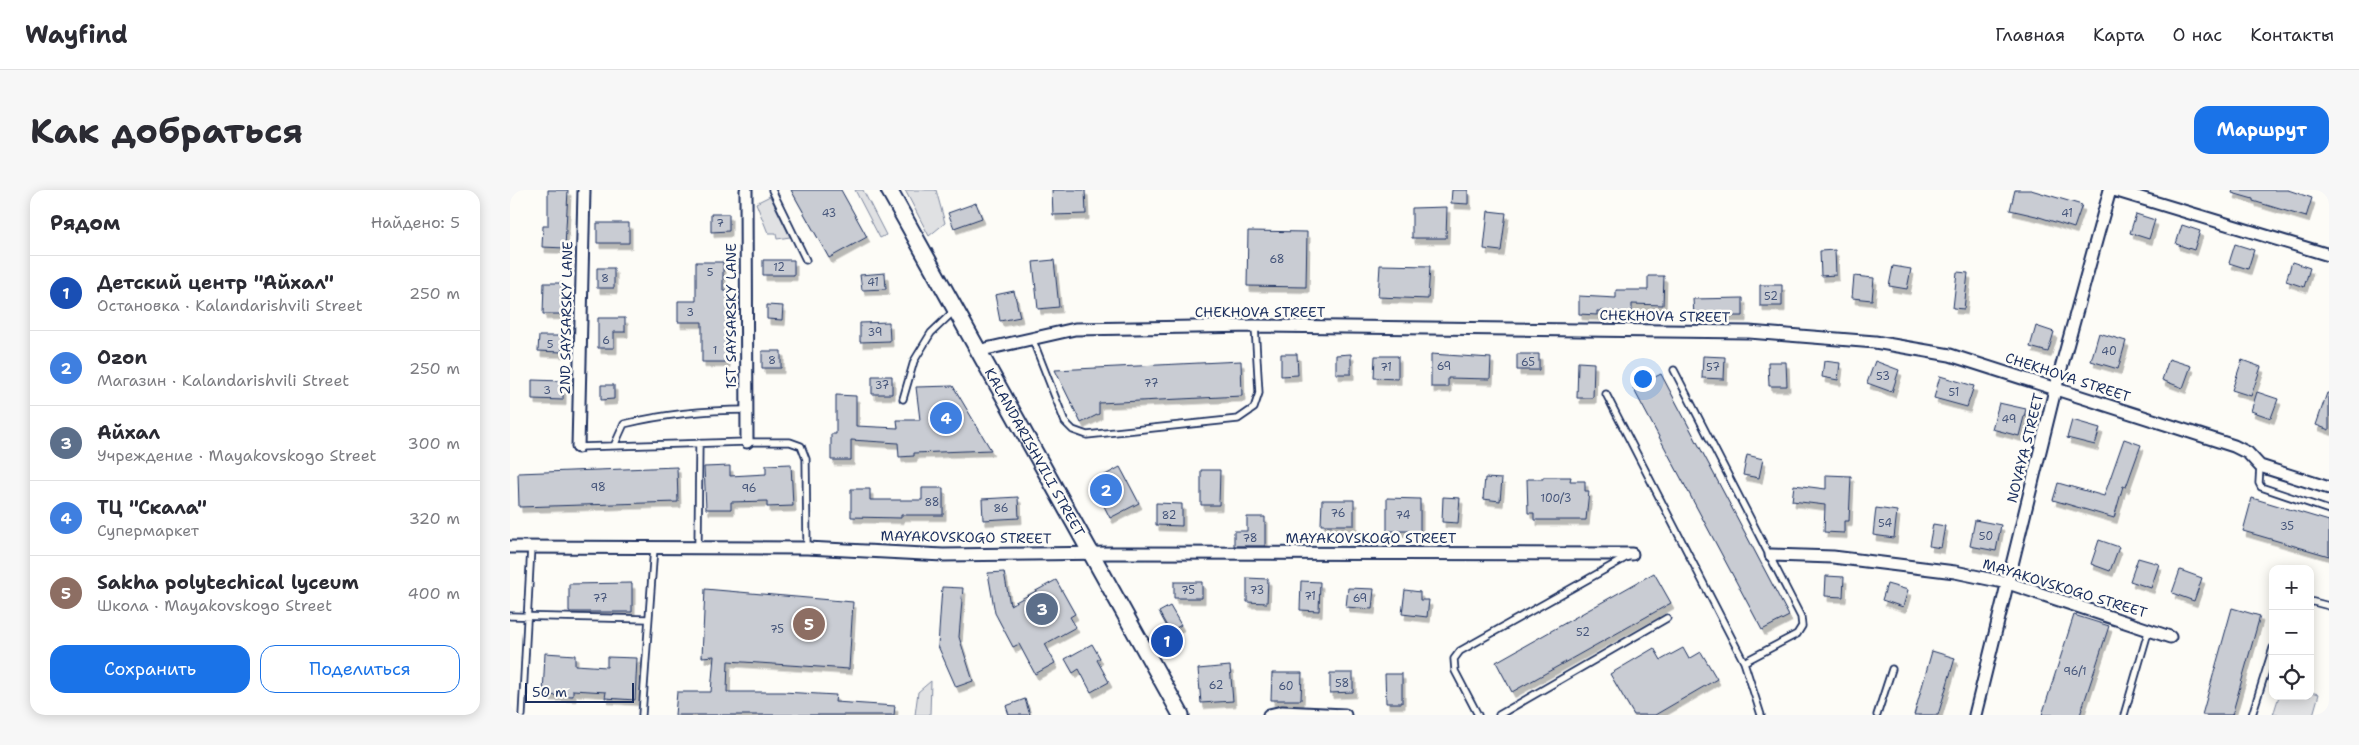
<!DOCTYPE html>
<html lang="ru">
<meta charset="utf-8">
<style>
:root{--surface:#fff;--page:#f7f7f7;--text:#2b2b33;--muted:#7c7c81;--line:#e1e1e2;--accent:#1a73e8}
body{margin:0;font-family:"Shantell Sans",sans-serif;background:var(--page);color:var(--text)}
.controls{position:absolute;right:15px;bottom:15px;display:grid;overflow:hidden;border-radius:10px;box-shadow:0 2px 12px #0003}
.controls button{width:45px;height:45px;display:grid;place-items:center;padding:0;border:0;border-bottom:1px solid var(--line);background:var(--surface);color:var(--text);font:25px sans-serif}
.scale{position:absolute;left:15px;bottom:12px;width:109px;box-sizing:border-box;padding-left:5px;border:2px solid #1b2f5e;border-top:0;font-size:14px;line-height:18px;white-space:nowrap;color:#1b2f5e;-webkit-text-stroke:4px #fdfcf7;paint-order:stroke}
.you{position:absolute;left:1132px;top:188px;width:18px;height:18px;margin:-12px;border:4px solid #fff;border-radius:50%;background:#1a73e8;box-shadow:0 0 0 8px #1a73e833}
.badge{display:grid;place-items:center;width:32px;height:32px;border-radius:50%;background:var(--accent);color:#fff;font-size:16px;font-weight:700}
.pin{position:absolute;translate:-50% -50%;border:2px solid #fff;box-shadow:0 1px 5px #0006}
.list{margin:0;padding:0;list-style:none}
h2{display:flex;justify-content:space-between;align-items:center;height:65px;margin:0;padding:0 20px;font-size:21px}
h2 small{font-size:16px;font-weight:400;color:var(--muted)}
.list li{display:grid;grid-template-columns:32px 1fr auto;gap:15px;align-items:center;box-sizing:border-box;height:75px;padding:0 20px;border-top:1px solid var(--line)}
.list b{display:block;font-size:19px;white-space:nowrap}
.list p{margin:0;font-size:16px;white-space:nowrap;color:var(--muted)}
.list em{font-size:16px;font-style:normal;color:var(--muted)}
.actions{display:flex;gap:10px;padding:15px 20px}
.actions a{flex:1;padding:11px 0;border:1px solid var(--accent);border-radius:15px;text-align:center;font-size:18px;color:var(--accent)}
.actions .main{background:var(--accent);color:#fff}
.icon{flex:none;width:28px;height:28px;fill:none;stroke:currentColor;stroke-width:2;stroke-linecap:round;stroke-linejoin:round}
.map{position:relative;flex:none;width:1819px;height:525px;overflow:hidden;border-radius:15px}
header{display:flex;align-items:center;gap:30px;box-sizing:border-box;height:70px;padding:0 25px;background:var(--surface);border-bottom:1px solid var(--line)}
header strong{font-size:24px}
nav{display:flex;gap:28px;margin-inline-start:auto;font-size:18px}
.intro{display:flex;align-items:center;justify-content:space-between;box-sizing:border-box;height:120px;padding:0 30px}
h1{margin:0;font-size:35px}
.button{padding:12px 22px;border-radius:15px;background:var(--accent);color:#fff;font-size:18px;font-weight:700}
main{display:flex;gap:30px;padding:0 30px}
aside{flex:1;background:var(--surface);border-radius:15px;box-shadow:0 2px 12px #0003}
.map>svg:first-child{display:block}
</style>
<header>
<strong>Wayfind</strong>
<nav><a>Главная</a><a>Карта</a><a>О нас</a><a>Контакты</a></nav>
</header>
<div class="intro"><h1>Как добраться</h1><a class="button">Маршрут</a></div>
<main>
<aside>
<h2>Рядом<small>Найдено: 5</small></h2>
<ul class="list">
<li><span class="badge" style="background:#1a4fb4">1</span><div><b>Детский центр &quot;Айхал&quot;</b><p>Остановка · Kalandarishvili Street</p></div><em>250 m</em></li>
<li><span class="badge" style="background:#3f7fe0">2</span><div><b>Ozon</b><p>Магазин · Kalandarishvili Street</p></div><em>250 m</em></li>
<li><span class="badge" style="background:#5c6f8a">3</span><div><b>Айхал</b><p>Учреждение · Mayakovskogo Street</p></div><em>300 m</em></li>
<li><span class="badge" style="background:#3f7fe0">4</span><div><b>ТЦ &quot;Скала&quot;</b><p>Супермаркет</p></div><em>320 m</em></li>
<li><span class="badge" style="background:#8d6e63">5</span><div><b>Sakha polytechical lyceum</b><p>Школа · Mayakovskogo Street</p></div><em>400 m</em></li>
</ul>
<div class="actions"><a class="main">Сохранить</a><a>Поделиться</a></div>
</aside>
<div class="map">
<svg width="1819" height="525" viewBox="0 0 1819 525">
<defs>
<filter id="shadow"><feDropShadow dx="3" dy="5.5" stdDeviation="0" flood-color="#0004"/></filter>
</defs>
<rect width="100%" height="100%" fill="#fdfcf7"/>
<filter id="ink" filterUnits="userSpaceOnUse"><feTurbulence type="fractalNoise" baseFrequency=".02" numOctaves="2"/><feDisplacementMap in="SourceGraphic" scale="10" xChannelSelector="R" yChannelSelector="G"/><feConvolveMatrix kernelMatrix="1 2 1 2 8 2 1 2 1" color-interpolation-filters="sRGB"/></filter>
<g filter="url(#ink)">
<!-- green -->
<path fill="#e0e1e3" stroke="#7e88a0" d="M345,0H353L376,45L370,48Z
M395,0H426L435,33L419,46Z
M260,6L280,47L267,49L266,43H258L246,13Z
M421,491L420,525H405L408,502Z
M1800,502L1809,504L1803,525H1763L1769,506H1800Z"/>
<!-- building -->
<path fill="#c9ccd3" stroke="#1b2f5e" filter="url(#shadow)" d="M38,0H58L55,58L32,57L33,36H38Z
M281,0H331L357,47L319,68Z
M542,0H575L576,24L543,25Z
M942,0H958V14L941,13Z
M1505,0H1521L1572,15L1564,38L1526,26L1500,20Z
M1723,0H1778L1802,8L1796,27L1743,11V9L1722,3Z
M466,13L472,28L444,38L438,23Z
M937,17L936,48H902V18Z
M978,21L996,23L991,61L974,59Z
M201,24H219V41L201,42Z
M1626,24L1645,30L1639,49L1620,43Z
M87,33H119V53H87Z
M1672,35L1690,41L1684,60L1666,54Z
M738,41L797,42L796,97L737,96Z
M1725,54L1744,60L1738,79L1719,73Z
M1325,60L1326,85L1311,86L1310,61Z
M253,70H284V85H253Z
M544,70L549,117L528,119L523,72Z
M186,72H213V100H218L217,172H192V132H168V111H186Z
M1782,72L1800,78L1794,97L1776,91Z
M870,75L920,76L918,109L868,107Z
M1383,76L1401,79L1397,99L1379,96Z
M87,78H104V98H87Z
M1447,82L1458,83L1454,119L1443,118Z
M375,83L376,99L352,100L350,85Z
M1138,86H1154L1153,115L1122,114V122L1087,121V125L1069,124V106L1106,108V100H1138Z
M1344,86L1364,88L1362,110L1342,108Z
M34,93H52V124H33Z
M1250,95H1272V116H1250Z
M504,101L510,127L490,131L485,105Z
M1233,108V126H1214V124L1184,126L1183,109Z
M257,115L273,116L272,130L257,129Z
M88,128H115V142H104V158H88Z
M379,132L380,151L350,152V133Z
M1526,136L1544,142L1538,162L1520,157Z
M1589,143L1616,151L1608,179L1581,171Z
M29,146H52V162L28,161Z
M252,161H271V178H252Z
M771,164H787L788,185L771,186Z
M841,164V184H826V165Z
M921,164L981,168L980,189L938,188V197H921Z
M1007,164H1029V180H1007Z
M865,166H888V189L864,188Z
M1193,166L1215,167L1214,189L1192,188Z
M1659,169L1681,176L1673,198L1652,190Z
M1732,170L1751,177L1741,206L1722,200Z
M731,171L732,206L589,213V224L571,233L545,180Z
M1314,171L1330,173L1328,190L1312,187Z
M1365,171L1389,180L1382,202L1357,193Z
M1068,172L1084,173L1083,208H1067Z
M1258,172H1276L1277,196H1259Z
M1151,184L1279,426L1252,440L1123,198Z
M362,186H382V204H362Z
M1430,186L1464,196L1457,217L1424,208Z
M22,190L53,191V210L22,209Z
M91,195H104V209L91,210Z
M443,196L481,260L404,263V266L389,267L388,253L341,250V270H321V244H326V205L346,206V236L388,238L387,230H410L406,197Z
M1747,202L1768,209L1761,228L1741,221Z
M1817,203H1819V240L1806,235Z
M1489,213L1516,219L1509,246L1482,239Z
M1562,230L1590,238L1585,255L1557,248Z
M1614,249L1631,255L1616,297L1613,296L1604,328L1543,310L1548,293L1594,306Z
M1237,265L1253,269L1249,288L1233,285Z
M281,274L283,316L257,317V311L221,312V319H196L194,277L220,276V286L256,284V275Z
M167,277L168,312L9,317L8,283Z
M610,277L629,313L600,328L582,292Z
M691,280H710L709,315H691Z
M1316,285L1341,286L1339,331H1334V343L1314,342L1315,315L1282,311L1284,295L1316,299Z
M1033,287H1061L1060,291H1075V301H1079L1076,330H1024V323H1018L1017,289H1033Z
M975,288L992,289L990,311L973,309Z
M412,298H433V325H391V328L341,327V299H360V310H412Z
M508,307L509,328L473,330L472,309Z
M933,307L950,308L948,333L932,332Z
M877,308L910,309V341H877Z
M1742,308L1819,331V366L1733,341Z
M812,310H844V335H811Z
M646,313L672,314V336L646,335Z
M1366,318L1387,321L1384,348L1363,345Z
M737,327H755V356H724V341H737Z
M1465,330L1491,335L1486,361L1460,356Z
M1423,334L1435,336L1431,358L1419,356Z
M1589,350L1609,357L1600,381L1581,374Z
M1628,368L1649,374L1641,398L1620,391Z
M1670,380L1692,388L1684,411L1662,403Z
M494,382L500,415L546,390L565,424L560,427L566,437L535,454L545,473L525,484L509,454L503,457L485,423L478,383Z
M1144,383L1161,413L1002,502L986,472Z
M1316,386L1334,387L1333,407L1315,406Z
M737,388L758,389L757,413L737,412Z
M791,391L810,392L809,421L790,420Z
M664,392H692V408H664Z
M122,393V422H59V394Z
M1377,394L1398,400L1393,417L1372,410Z
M432,397L453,398L449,447L463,491L446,497L428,456Z
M838,398L864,399L862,419L836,417Z
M195,399L343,412L339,479L218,471L217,502H273L326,505L325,512L385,516L384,525H165L167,502H201L204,466L192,467Z
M895,400L910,402V410H919L917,427L892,424Z
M660,416L671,435L660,442L649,422Z
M1722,418L1750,426L1722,525H1692Z
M1564,425L1599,436L1570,525H1532Z
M582,454L590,468L587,470L599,492L581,502L569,479L563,483L555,469Z
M1144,458L1151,470L1173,458L1179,469L1191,462L1207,489L1145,525H1124L1100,484Z
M1422,461L1445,468L1428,525H1404Z
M35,463L65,465V475L97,477V467L127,468L125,510L95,508L96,502L63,500V506L33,505Z
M720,476L723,511L691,513L688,479Z
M762,483H792L791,510H761Z
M820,483H843V502L820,503Z
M875,484H892V513H876Z
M515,509L520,525H499L496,516Z"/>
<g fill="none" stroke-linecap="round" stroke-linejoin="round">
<!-- service casing -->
<g stroke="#1b2f5e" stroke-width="9">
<path id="service" d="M262,0L296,70
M522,148L555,232L563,240L577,245L728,229L744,218L749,203L745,136
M1164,180L1291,427L1292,436L1287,444L1234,472
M1096,204L1234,472L1251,525
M393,209L404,171L421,143L445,120
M104,256L114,234C155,224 195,220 237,220
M68,257L237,252H280L291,256L296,269L297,358
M1750,276L1749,293L1751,297L1819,320
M188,358L189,253
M1800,411L1819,416
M0,426L138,429
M12,525L21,357
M132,525L144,357
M968,525L945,481L944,469L950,461L1119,366
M989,525L1157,428
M1367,525L1382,479
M1614,525L1639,439
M1742,525L1763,458"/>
</g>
<!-- minor casing -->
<g stroke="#1b2f5e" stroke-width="15">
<path id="minor" d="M236,0L237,252
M1604,0L1819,65
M467,161L565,139L745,136L1239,142L1365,152L1440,165L1724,256L1738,263L1750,276L1819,298
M68,257L74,0
M0,357L297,358L433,365L601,363L1122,364
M1261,365L1323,367L1445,382L1498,393L1660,447
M759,525L772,522L835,525
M1465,525L1545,200L1600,0"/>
</g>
<!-- tertiary casing -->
<g stroke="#1b2f5e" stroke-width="19">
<g id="tertiary">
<path id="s1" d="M379,0L671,525"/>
</g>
</g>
<!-- service -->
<use href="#service" stroke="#fdfcf7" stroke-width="5.5"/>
<!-- minor -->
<use href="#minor" stroke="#fdfcf7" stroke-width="11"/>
<!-- tertiary -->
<use href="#tertiary" stroke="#fdfcf7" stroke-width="15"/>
</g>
</g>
<g text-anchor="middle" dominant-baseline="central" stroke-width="5" stroke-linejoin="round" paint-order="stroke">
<!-- number labels -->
<g font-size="11" fill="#46567b">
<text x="319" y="23">43</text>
<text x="1557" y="23">41</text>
<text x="210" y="33">7</text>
<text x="767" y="69">68</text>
<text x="269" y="77">12</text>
<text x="200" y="82">5</text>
<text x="95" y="88">8</text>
<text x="363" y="92">41</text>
<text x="1261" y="106">52</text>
<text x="180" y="122">3</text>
<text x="365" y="142">39</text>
<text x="96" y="150">6</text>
<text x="40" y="154">5</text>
<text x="205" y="160">1</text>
<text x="1599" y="161">40</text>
<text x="262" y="170">8</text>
<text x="1018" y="172">65</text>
<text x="934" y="176">69</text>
<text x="876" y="177">71</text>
<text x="1203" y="177">57</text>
<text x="1373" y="186">53</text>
<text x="641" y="193">77</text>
<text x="372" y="195">37</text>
<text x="37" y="200">3</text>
<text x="1444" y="202">51</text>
<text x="1499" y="229">49</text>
<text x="88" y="297">98</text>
<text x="239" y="298">96</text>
<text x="1046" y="308">100/3</text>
<text x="422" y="312">88</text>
<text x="491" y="318">86</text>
<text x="828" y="323">76</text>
<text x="659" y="325">82</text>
<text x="893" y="325">74</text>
<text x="1375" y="333">54</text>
<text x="1777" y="336">35</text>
<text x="1476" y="346">50</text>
<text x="740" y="348">78</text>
<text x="678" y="400">75</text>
<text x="747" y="400">73</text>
<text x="800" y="406">71</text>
<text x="90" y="408">77</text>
<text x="850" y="408">69</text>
<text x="267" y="439">75</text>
<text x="1073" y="442">52</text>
<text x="1565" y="481">96/1</text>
<text x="832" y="493">58</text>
<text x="706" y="495">62</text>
<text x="776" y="496">60</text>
</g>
<!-- street labels -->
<g font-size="14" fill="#1b2f5e" stroke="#fdfcf7">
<text x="750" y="122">CHEKHOVA STREET</text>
<text transform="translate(221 126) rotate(-90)">1ST SAYSARSKY LANE</text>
<text transform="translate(1155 126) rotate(1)">CHEKHOVA STREET</text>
<text transform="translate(56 128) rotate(-89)">2ND SAYSARSKY LANE</text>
<text transform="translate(1558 187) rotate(18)">CHEKHOVA STREET</text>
<text transform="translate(1515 258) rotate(-76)">NOVAYA STREET</text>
<text stroke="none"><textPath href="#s1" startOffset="300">KALANDARISHVILI STREET</textPath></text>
<text transform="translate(456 347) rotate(1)">MAYAKOVSKOGO STREET</text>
<text x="861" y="348">MAYAKOVSKOGO STREET</text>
<text transform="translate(1555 398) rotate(17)">MAYAKOVSKOGO STREET</text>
</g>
</g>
</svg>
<div class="controls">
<button>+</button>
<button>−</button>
<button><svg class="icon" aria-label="locate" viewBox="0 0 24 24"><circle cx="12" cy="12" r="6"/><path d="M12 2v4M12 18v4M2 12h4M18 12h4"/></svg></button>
</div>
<div class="scale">50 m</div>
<div class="you"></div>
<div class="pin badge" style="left:657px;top:451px;background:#1a4fb4">1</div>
<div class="pin badge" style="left:596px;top:300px;background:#3f7fe0">2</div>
<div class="pin badge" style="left:532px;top:419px;background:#5c6f8a">3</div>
<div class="pin badge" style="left:436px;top:228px;background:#3f7fe0">4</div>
<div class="pin badge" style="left:299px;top:434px;background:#8d6e63">5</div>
</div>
</main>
